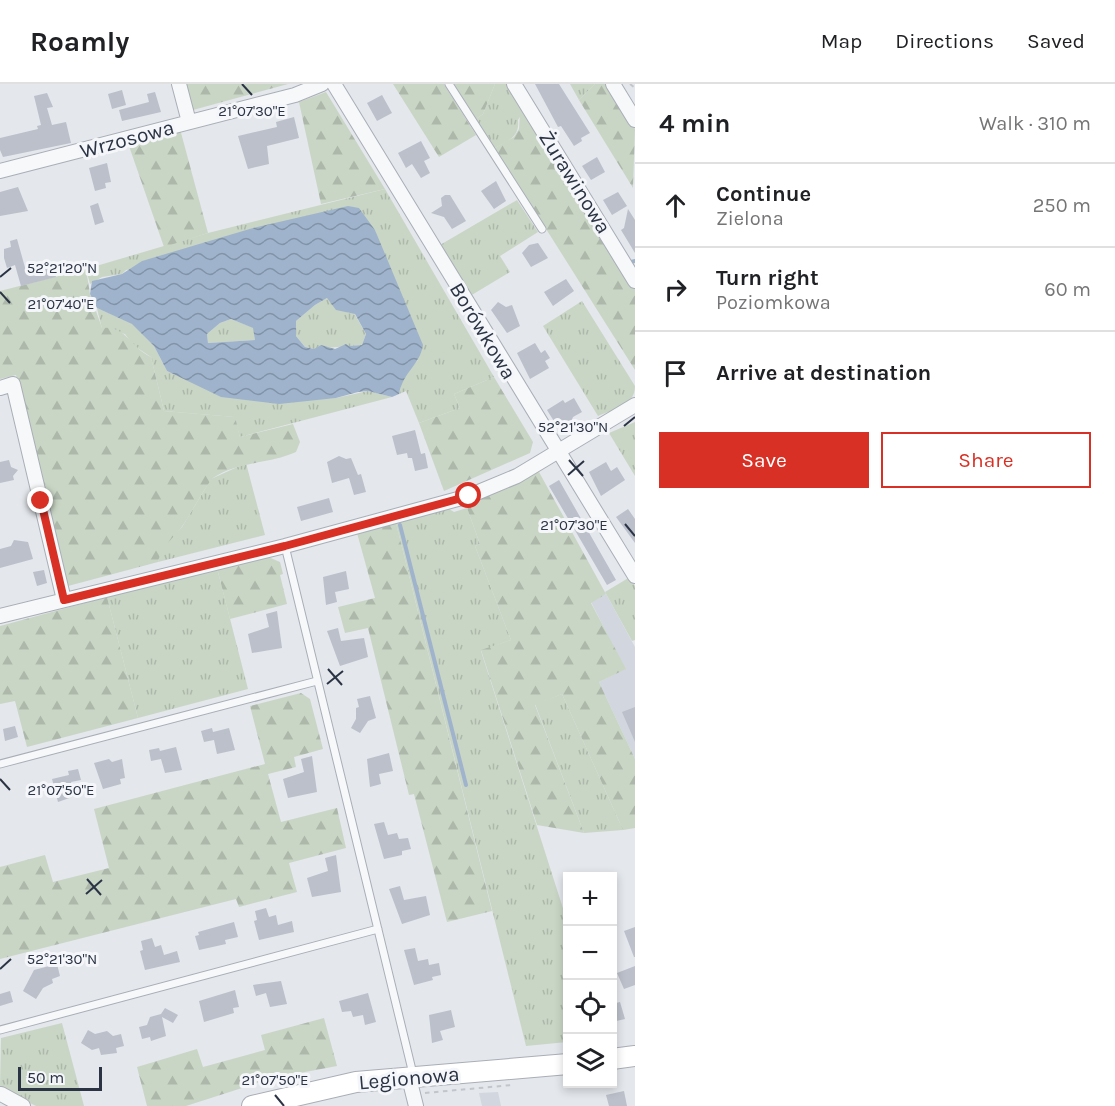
<!DOCTYPE html>
<meta charset="utf-8">
<style>
:root{--surface:#fff;--page:#f2f2f2;--text:#202124;--muted:#757577;--line:#e0e0e0;--accent:#d93025}
body{margin:0;font-family:Karla,sans-serif;background:var(--page);color:var(--text)}
.controls{position:absolute;right:18px;bottom:18px;display:grid;overflow:hidden;border-radius:0px;box-shadow:0 3px 9px #0003}
.controls button{width:54px;height:54px;display:grid;place-items:center;padding:0;border:0;border-bottom:2px solid var(--line);background:var(--surface);color:var(--text);font:30px sans-serif}
.scale{position:absolute;left:18px;bottom:15px;width:84px;box-sizing:border-box;padding-left:6px;border:3px solid #2b3445;border-top:0;font-size:16px;line-height:21px;white-space:nowrap;color:#2b3445;-webkit-text-stroke:4px #f4f6f9;paint-order:stroke}
.stop{position:absolute;width:18px;height:18px;margin:-14px;border:4px solid #d93025;border-radius:50%;background:#fff}
.stop.end{background:#d93025;border-color:#fff;box-shadow:0 2px 6px #0008}
.list{margin:0;padding:0;list-style:none}
h2{display:flex;justify-content:space-between;align-items:center;height:78px;margin:0;padding:0 24px;font-size:26px}
h2 small{font-size:20px;font-weight:400;color:var(--muted)}
.list li{display:grid;grid-template-columns:39px 1fr auto;gap:18px;align-items:center;box-sizing:border-box;height:84px;padding:0 24px;border-top:2px solid var(--line)}
.list b{display:block;font-size:22px;white-space:nowrap}
.list p{margin:0;font-size:20px;white-space:nowrap;color:var(--muted)}
.list em{font-size:20px;font-style:normal;color:var(--muted)}
.actions{display:flex;gap:12px;padding:18px 24px}
.actions a{flex:1;padding:14px 0;border:2px solid var(--accent);border-radius:0px;text-align:center;font-size:21px;color:var(--accent)}
.actions .main{background:var(--accent);color:#fff}
.icon{flex:none;width:33px;height:33px;fill:none;stroke:currentColor;stroke-width:2;stroke-linecap:round;stroke-linejoin:round}
.map{position:relative;flex:none;width:635px;height:1022px;overflow:hidden}
header{display:flex;align-items:center;gap:36px;box-sizing:border-box;height:84px;padding:0 30px;background:var(--surface);border-bottom:2px solid var(--line)}
header strong{font-size:28px}
nav{display:flex;gap:33px;margin-inline-start:auto;font-size:21px}
main{display:flex}
aside{flex:1;background:var(--surface)}
.map>svg:first-child{display:block}
</style>
<header>
<strong>Roamly</strong>
<nav><a>Map</a><a>Directions</a><a>Saved</a></nav>
</header>
<main>
<div class="map">
<svg width="635" height="1022" viewBox="0 0 635 1022">
<defs>
<pattern id="grass-tufts" width="24" height="20" patternUnits="userSpaceOnUse" patternTransform="scale(1.5)"><rect width="24" height="20" fill="#c9d6c5"/><path d="M3 7l-1-3M5 7V3M7 7l1-3M15 17l-1-3M17 17v-4M19 17l1-3" fill="none" stroke="#adb8ab"/></pattern>
<pattern id="forest-firs" width="22" height="20" patternUnits="userSpaceOnUse" patternTransform="scale(1.5)"><rect width="22" height="20" fill="#c9d6c5"/><path d="M5 1l3.5 6h-7zM16 11l3.5 6h-7z" fill="#adb8ab"/></pattern>
<pattern id="water-waves" width="16" height="10" patternUnits="userSpaceOnUse" patternTransform="scale(1.5)"><rect width="16" height="10" fill="#9fb4cc"/><path d="M0 5q4-4 8 0t8 0" fill="none" stroke="#8293a7"/></pattern>
</defs>
<rect width="100%" height="100%" fill="#e4e7ec"/>
<!-- built -->
<path fill="#d2d6de" d="M606,510L635,563V675L599,598L625,585L591,518Z
M498,1008L501,1022H482L479,1009Z"/>
<!-- grass -->
<path fill="url(#grass-tufts)" d="M495,0H509L525,25L518,36C520,53 508,57 495,64L476,35L483,30Z
M570,0H595L579,16Z
M385,105L494,293L454,310L460,324L419,339L406,307L399,310L403,293L418,276L375,146L126,186L122,190L102,193L90,200L86,185L208,149Z
M517,116L538,148L500,172L510,188L470,212L440,161Z
M327,214L349,229H354L366,250L362,261L314,265L305,263L296,252V237L315,221Z
M582,217L635,302C635,322 614,325 598,332L543,242Z
M97,224L132,239L154,262L167,287L188,296L313,315L336,314L368,307L392,313L240,353L234,333L164,327L151,273L133,261L125,250L102,245Z
M231,235L254,244L255,256L208,259L207,250L220,239Z
M635,338V392L609,349Z
M246,379L265,451L158,478L161,464L182,443L211,395Z
M467,424L480,460L475,462L511,556L481,567L567,837V958L526,962L396,439L449,425L454,428Z
M217,484L248,605L138,634L107,513Z
M630,493L635,502V556L632,557L605,508Z
M562,610L623,746L584,749L535,620Z
M62,939L84,1022H36L0,1004L1,954Z"/>
<!-- forest -->
<path fill="url(#forest-firs)" d="M186,0H288L193,26Z
M393,0H444L476,51L439,73Z
M454,0H495L483,30L476,35Z
M595,0H607L635,45L633,104L579,16Z
M326,8L385,105L321,120L299,18Z
M525,25L635,205V286L495,64L514,53L519,45L520,29Z
M180,45L208,149L164,163L129,62Z
M86,185L90,210L102,244C126,241 131,264 151,273L164,327L235,333L240,353L293,340L300,358L296,368C270,380 238,377 213,394C208,398 189,433 183,441C173,456 163,459 158,478L68,502L16,291L0,295V207Z
M494,293L533,358L530,369L444,407L419,339L460,324L454,310Z
M539,388L606,510L591,519L626,585L599,598L635,675V744L623,746L562,610L535,621L584,749L537,741L481,566L511,556L475,462L480,460L467,424L468,418Z
M396,439L492,827L447,838L414,710L409,711L368,544L345,549L338,523L375,514L357,449Z
M266,472L280,478L283,490L280,491L287,520L230,535L217,484Z
M107,513L138,634L27,663L15,617L0,620V542Z
M301,609L310,615L323,665L294,673L296,683L268,690L281,738L337,724L346,764L289,779L297,808L239,823L236,815L0,875V783L45,771L53,798L109,784L94,725L265,680L250,622Z
M324,934L337,982L273,994L186,1022H147L137,983L197,965L203,983L265,966L261,951Z"/>
<!-- water -->
<path fill="url(#water-waves)" fill-rule="evenodd" d="M348,122L359,124L375,146L423,261C419,283 404,286 399,310L392,313L368,307L358,308L336,314L279,320L221,313L167,287L154,262L132,240L97,224L90,210L92,197L122,190L142,177L253,144ZM327,214L336,226L355,230L366,250L362,261L349,262L346,260L335,265L321,261L314,265L305,263L296,252V237L315,221ZM231,235L253,244L255,256L208,259L207,250L220,239Z"/>
<g fill="none" stroke-linecap="round" stroke-linejoin="round">
<!-- stream -->
<path stroke="#9fb4cc" stroke-width="4" d="M631,178L635,177
M400,441L466,701"/>
</g>
<!-- building -->
<path fill="#bbc0ca" d="M535,0H559L590,49L581,54L582,57L574,62L561,42L558,43Z
M122,6L126,21L112,25L108,10Z
M155,8L161,28L122,37L119,26L149,18L147,10Z
M47,9L53,23L47,24L52,41L66,38L71,59L3,73L0,66V54L38,45L37,42L41,41L34,12Z
M382,11L392,29L377,37L367,19Z
M294,33L299,54L267,62L269,80L248,85L238,52L277,43L276,38Z
M421,57L430,74L424,77L430,89L421,94L412,80L406,84L398,69Z
M597,73L605,88L591,96L582,82Z
M107,79L111,98L105,99L106,104L95,107L89,84Z
M496,97L506,117L494,125L481,107Z
M18,103L28,127L0,132V108Z
M618,108L627,122L612,131L603,116Z
M445,111H450L466,137L452,145L444,133L431,129L442,122L441,114Z
M98,119L104,138L95,141L90,122Z
M628,125L635,136V169L621,146L624,144Z
M17,155L26,187L53,180L56,193L21,202L15,181L7,184L4,174V165L11,163L10,157Z
M538,159L548,174L531,183L522,169L529,161Z
M566,195L574,207L553,222L544,208Z
M498,218L506,223L512,221L520,242L507,249L491,226Z
M535,259L541,269L545,266L550,274L545,277L549,284L530,295L517,269Z
M574,314L582,328L573,333L571,338L567,337L557,342L547,326L563,316L565,319Z
M415,346L421,370L425,369L428,384L415,387L412,374H408L407,369L397,371L392,352Z
M339,372L346,375L351,374L358,391L361,390L366,408L354,411L349,394L332,399L327,378Z
M9,376L11,383L18,386L13,392L14,396L0,399V378Z
M606,378L611,387L617,383L625,396L601,412L589,388Z
M559,396L616,496L607,501L549,402Z
M329,414L333,428L301,437L297,423Z
M628,425L635,435V459L616,433Z
M14,456L28,458L33,475L0,484V465L11,462Z
M44,486L47,499L37,502L33,488Z
M346,487L349,505L335,508L337,518L326,521L323,493Z
M277,527L282,564L252,569L248,550L269,543L266,530Z
M338,544L341,557L364,554L368,573L340,582L327,547Z
M370,612L376,634L368,637L360,649L351,644L356,635V624L359,623L357,615Z
M635,623V658L622,628Z
M15,642L18,653L5,657L3,645Z
M212,644L213,648L229,644L235,666L217,670L214,656L204,658L201,647Z
M176,663L182,686L165,689L161,675L151,677L149,666L159,664L160,667Z
M389,669L393,687L379,690L381,700L370,703L367,675Z
M312,672L317,708L288,714L283,695L304,688L301,675Z
M109,675L112,678L122,675L125,694L120,695L121,700L103,705L94,679Z
M78,685L81,696L71,698L75,712L58,718L52,695L69,691L68,687Z
M384,738L388,751L397,749L399,755L408,754L411,765L402,767V771L384,775L374,740Z
M336,771L341,808L312,813L307,794L328,787L325,774Z
M400,802L404,816L426,812L430,831L402,840L389,805Z
M266,824L269,833L276,831L278,841L292,837L294,848L259,856L254,837L257,836L255,827Z
M234,838L238,853L225,856L226,860L199,866L195,852L199,851L198,848Z
M635,843V873H634L624,847Z
M152,854L155,863L161,861L164,871L177,867L180,878L145,886L140,867L143,866L141,857Z
M415,864L418,877L428,875L429,881L439,879L441,891L432,893L433,896L414,901L404,866Z
M57,880L60,892L52,895L53,899L43,904L36,915L23,907L34,886Z
M635,882V901L624,905L617,889Z
M281,897L287,920L270,923L266,909L256,912L253,901Z
M235,906L239,923L233,924L234,929L204,938L199,917Z
M10,907L13,918L0,922V910Z
M368,909L376,938L365,941L363,931L353,933L351,927L342,928L339,917Z
M620,918L625,935L612,938V920Z
M165,924L178,931L173,939L162,933L166,952L151,957L150,953L142,955L139,943L147,941L150,933L161,930Z
M451,926L455,943L440,947L443,956L432,959L429,931Z
M88,946L95,950L107,947L113,952L121,950L124,962L116,964L117,969L101,971L99,964L92,966L81,959Z
M624,1007L627,1022H609L606,1011Z"/>
<g fill="none" stroke-linecap="round" stroke-linejoin="round">
<!-- lane casing -->
<g stroke="#a9aeb7" stroke-width="9">
<path id="lane" d="M449,0L542,145
M285,462L413,990
M0,680L317,597
M0,946L378,845"/>
</g>
<!-- street casing -->
<g stroke="#a9aeb7" stroke-width="16">
<path id="street" d="M179,0L189,38
M334,0L635,492
M514,0L635,197
M613,0L635,36
M0,87L295,11L322,0
M0,304L13,300L64,516
M0,532L285,462L469,412L517,392L635,321
M409,994L416,1022
M1,1010L23,1022"/>
</g>
<!-- secondary casing -->
<g stroke="#a9aeb7" stroke-width="22">
<path id="secondary" d="M612,975L635,972
M252,1022L356,998L568,980"/>
</g>
<!-- path -->
<path stroke="#c2c5cb" stroke-width="2" stroke-dasharray="4.5 4.5" stroke-linecap="butt" d="M630,0L635,4
M425,1009L512,1001"/>
<!-- lane -->
<use href="#lane" stroke="#f7f8fa" stroke-width="7"/>
<!-- street -->
<use href="#street" stroke="#f7f8fa" stroke-width="14"/>
<!-- secondary -->
<use href="#secondary" stroke="#fff" stroke-width="20"/>
</g>
<g fill="none" stroke-linecap="round" stroke-linejoin="round">
<!-- route -->
<path stroke="#d93025" stroke-width="8" d="M41,417L64,516L285,462L469,412"/>
</g>
<!-- ticks -->
<path fill="none" stroke="#2b3445" stroke-width="2" d="M242,0L252,11M0,193L11,184M0,208L10,219M624,342L635,333M569,376L583,392M568,391L584,377M625,440L635,452M328,585L342,601M327,600L343,587M0,695L10,706M87,795L101,811M86,810L102,796M0,885L11,875M275,1011L284,1022"/>
<g text-anchor="middle" dominant-baseline="central" stroke-width="6" stroke-linejoin="round" paint-order="stroke">
<!-- street labels -->
<g font-size="21" fill="#2b3445" stroke="#f4f6f9">
<text transform="translate(127 55) rotate(-15)">Wrzosowa</text>
<text transform="translate(575 98) rotate(58)">Żurawinowa</text>
<text transform="translate(483 247) rotate(59)">Borówkowa</text>
<text transform="translate(409 994) rotate(-5)">Legionowa</text>
</g>
</g>
<g font-size="15" text-anchor="middle" fill="#2b3445" stroke="#f4f6f9" stroke-width="6" stroke-linejoin="round" paint-order="stroke">
<text x="252" y="32">21°07'30"E</text>
<text x="62" y="189">52°21'20"N</text>
<text x="61" y="225">21°07'40"E</text>
<text x="573" y="348">52°21'30"N</text>
<text x="574" y="446">21°07'30"E</text>
<text x="61" y="711">21°07'50"E</text>
<text x="62" y="880">52°21'30"N</text>
<text x="275" y="1001">21°07'50"E</text>
</g>
</svg>
<div class="controls">
<button>+</button>
<button>−</button>
<button><svg class="icon" aria-label="locate" viewBox="0 0 24 24"><circle cx="12" cy="12" r="6"/><path d="M12 2v4M12 18v4M2 12h4M18 12h4"/></svg></button>
<button><svg class="icon" aria-label="layers" viewBox="0 0 24 24"><path d="M12 4l9 5-9 5-9-5zM3 14l9 5 9-5"/></svg></button>
</div>
<div class="scale">50 m</div>
<div class="stop" style="left:469px;top:412px"></div>
<div class="stop end" style="left:41px;top:417px"></div>
</div>
<aside>
<h2>4 min<small>Walk · 310 m</small></h2>
<ul class="list">
<li><svg class="icon" aria-label="ahead" viewBox="0 0 24 24"><path d="M12 20V5M6 11l6-6 6 6"/></svg><div><b>Continue</b><p>Zielona</p></div><em>250 m</em></li>
<li><svg class="icon" aria-label="right" viewBox="0 0 24 24"><path d="M7 20v-9h11M14 6l5 5-5 5"/></svg><div><b>Turn right</b><p>Poziomkowa</p></div><em>60 m</em></li>
<li><svg class="icon" aria-label="arrive" viewBox="0 0 24 24"><path d="M6 21V4h12l-3 4 3 4H6"/></svg><div><b>Arrive at destination</b></div></li>
</ul>
<div class="actions"><a class="main">Save</a><a>Share</a></div>
</aside>
</main>
